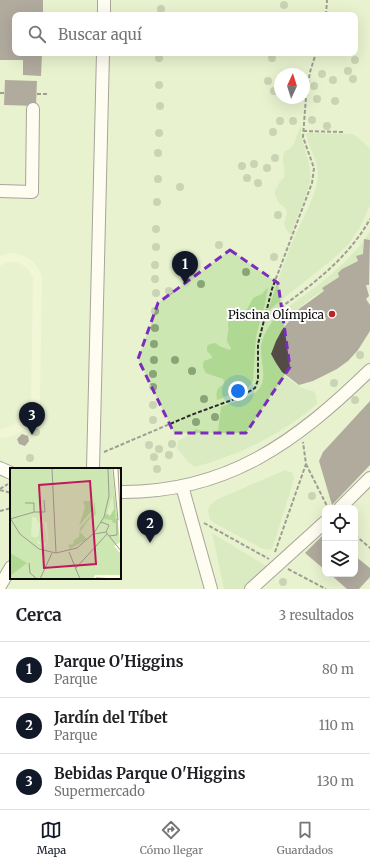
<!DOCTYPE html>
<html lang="es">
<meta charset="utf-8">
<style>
:root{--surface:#fff;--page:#f6f6f6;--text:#202124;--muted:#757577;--line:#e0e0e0;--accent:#111827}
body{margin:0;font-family:Merriweather,serif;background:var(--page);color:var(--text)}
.controls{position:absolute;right:12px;bottom:12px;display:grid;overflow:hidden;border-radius:8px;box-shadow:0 4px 16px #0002}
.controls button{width:36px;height:36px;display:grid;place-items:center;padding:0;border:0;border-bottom:1px solid var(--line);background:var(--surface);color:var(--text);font:20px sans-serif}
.compass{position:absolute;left:274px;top:68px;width:36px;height:36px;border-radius:50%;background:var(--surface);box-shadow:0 4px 16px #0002;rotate:4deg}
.you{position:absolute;left:238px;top:391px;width:14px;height:14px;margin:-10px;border:3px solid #fff;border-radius:50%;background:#1a73e8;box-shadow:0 0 0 6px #1a73e833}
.badge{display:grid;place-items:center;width:26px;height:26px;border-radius:50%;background:var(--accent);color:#fff;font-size:13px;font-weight:700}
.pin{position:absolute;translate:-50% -33px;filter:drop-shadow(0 1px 2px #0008)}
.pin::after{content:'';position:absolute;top:21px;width:14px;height:12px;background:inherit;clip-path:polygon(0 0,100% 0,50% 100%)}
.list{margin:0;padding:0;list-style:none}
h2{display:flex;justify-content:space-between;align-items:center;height:52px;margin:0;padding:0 16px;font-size:17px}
h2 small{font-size:13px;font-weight:400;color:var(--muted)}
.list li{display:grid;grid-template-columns:26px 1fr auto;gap:12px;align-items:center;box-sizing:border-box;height:56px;padding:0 16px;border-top:1px solid var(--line)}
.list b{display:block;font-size:15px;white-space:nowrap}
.list p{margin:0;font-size:13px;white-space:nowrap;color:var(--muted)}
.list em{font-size:13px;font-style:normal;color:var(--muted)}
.icon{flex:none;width:22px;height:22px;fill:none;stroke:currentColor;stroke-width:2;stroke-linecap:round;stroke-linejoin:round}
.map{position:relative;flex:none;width:370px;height:589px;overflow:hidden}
.search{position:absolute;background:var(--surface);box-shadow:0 4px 16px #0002;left:12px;right:12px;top:12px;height:44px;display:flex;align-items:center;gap:10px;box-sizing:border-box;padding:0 14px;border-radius:8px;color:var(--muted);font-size:15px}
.sheet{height:220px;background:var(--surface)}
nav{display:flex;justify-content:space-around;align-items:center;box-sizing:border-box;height:56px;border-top:1px solid var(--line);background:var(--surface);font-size:11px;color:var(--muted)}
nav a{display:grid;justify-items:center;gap:2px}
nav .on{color:var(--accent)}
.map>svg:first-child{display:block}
</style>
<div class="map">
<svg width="370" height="589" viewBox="0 0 370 589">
<rect width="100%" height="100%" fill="#fffbe7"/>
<!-- green -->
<path fill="#cce7b2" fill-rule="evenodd" d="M0,0H370V589H0ZM15,15H355V53H15ZM280,74H304V98H280ZM11,469H120V578H11ZM325,508H355V574H325Z"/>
<!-- forest -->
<path fill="#afd892" d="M301,126C301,146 313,163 310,183L291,235L286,230L284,224L287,213L285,208L279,203L275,195V190L281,180L284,178C286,169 281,162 284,152C299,144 293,140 301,126Z
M306,133L352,134C360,137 363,144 370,148V205L361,226L348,245L333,259L268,311C276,286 284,262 294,238C302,220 317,194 318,175C318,160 308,148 306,133Z
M370,231V240H364L363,254L356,256L358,261L347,266L338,273L339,277L322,288L324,291C298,303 281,328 271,354C280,372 293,387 313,391L316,395L317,404C282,434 239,455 195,467L188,462L177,448L178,441L189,435L196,429L211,434H216L218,432L221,407C231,403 249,398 257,391C269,381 260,360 261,347C262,338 267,329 272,322C282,310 297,301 310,291C332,275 355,255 370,231Z
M268,287L265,304L256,336L253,381L248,388L217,400C216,393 216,388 223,385L224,382L223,379L206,373C203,368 202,366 204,361L212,358V356L207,351V346L210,344L216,343L219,346L230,350L231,348C227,341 226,341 228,333C229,330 228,326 228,323C230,314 239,313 246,311L253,298L262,294Z
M285,470L293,473L294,479L273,547L270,550L263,549L214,523L210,520L208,510L210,505L216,500Z
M212,533L268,567L245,589H224Z"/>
<!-- pitch -->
<path fill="#dfefc4" d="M9,253C25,253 36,261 42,276L40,401C36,421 22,437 0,438V429C17,427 28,416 31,400L33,278C28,264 13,257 0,266V256Z"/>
<!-- building -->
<path fill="#524b46" d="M0,0H43V15H15V53H42L41,76L23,75V60H0Z
M5,80L37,81L36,106L4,105Z
M364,239L370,240L369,285H366L369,296L366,299L370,305V331L358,350L348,361L337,369L313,381L299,385L282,372L276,363L271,354L276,341L282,330L299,309L324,291L322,288L339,277L338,273L342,269L358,261L356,256L363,254Z
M370,401V465L332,505L319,461L323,452Z
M22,434L28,436L29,441L25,446L19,444L17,439Z
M325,533V570L305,553Z
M355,556L370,568V577L359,589H347L330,574H355Z"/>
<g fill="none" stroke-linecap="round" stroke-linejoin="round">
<!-- minor casing -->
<g stroke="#3d3d3d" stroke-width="14">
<path id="minor" d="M104,15V0
M0,191L32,192L33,109
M0,468L11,473
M93,469L103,53
M182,486L211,589
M120,492C227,493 296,442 370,370
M340,508L370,478
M0,586L11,567
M251,589L325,522"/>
</g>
<!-- path -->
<path stroke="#2c2c2c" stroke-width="2" stroke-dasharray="4 2" stroke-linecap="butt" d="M326,15L327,0
M0,93H5
M37,94H48
M303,131L343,132
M266,318C305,290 346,262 370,219
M104,452L191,415L240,397L255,388L258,380V344L272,289L312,183L314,168L303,137L306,97L310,72L316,53
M306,464L328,508
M0,489L8,484
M0,490L11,493
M0,511L11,508
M204,523L269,559
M355,535L370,548
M275,552L306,464L303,442
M288,569L326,589"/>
<!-- minor -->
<use href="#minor" stroke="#fff" stroke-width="12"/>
</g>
<!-- trees -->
<g fill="#89a577">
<circle cx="284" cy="5" r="4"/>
<circle cx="161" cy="9" r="4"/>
<circle cx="159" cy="58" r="4"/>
<circle cx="272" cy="58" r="4"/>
<circle cx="355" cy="60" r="4"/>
<circle cx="348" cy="71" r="4"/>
<circle cx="322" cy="74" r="4"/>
<circle cx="353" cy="79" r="4"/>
<circle cx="333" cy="80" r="4"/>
<circle cx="268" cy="81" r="4"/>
<circle cx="159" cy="85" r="4"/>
<circle cx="314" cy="86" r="4"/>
<circle cx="274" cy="91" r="4"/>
<circle cx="317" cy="99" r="4"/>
<circle cx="335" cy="101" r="4"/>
<circle cx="160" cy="106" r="4"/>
<circle cx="312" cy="120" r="4"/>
<circle cx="280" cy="121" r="4"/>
<circle cx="293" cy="121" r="4"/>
<circle cx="327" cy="126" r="4"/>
<circle cx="273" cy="132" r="4"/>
<circle cx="159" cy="133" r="4"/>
<circle cx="158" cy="153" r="4"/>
<circle cx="275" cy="158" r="4"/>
<circle cx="254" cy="164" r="4"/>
<circle cx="242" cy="166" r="4"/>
<circle cx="267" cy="168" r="4"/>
<circle cx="247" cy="178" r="4"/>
<circle cx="158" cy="179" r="4"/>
<circle cx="258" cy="183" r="4"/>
<circle cx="180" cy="187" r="4"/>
<circle cx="157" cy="202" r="4"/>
<circle cx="278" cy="215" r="4"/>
<circle cx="156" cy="229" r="4"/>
<circle cx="219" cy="245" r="4"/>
<circle cx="156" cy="247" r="4"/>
<circle cx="274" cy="257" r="4"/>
<circle cx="155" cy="265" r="4"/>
<circle cx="246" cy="272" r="4"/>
<circle cx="155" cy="279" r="4"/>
<circle cx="201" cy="284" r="4"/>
<circle cx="169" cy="291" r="4"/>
<circle cx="156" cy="293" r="4"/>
<circle cx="155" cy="311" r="4"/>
<circle cx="155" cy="328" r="4"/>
<circle cx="154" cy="344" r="4"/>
<circle cx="360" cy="355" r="4"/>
<circle cx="154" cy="360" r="4"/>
<circle cx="175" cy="360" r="4"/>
<circle cx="192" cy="371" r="4"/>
<circle cx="153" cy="374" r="4"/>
<circle cx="334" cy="383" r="4"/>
<circle cx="153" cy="387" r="4"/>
<circle cx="204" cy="399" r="4"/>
<circle cx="355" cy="400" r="4"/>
<circle cx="153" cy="405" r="4"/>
<circle cx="215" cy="417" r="4"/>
<circle cx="153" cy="420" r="4"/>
<circle cx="196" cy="422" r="4"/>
<circle cx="36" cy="432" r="4"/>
<circle cx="172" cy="444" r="4"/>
<circle cx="149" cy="445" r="4"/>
<circle cx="159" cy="449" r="4"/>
<circle cx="169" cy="455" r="4"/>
<circle cx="154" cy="457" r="4"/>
<circle cx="30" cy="458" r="4"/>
<circle cx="157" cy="469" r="4"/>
<circle cx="312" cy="496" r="4"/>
<circle cx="283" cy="582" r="4"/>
</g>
<!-- marked area -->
<path d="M0 0H370V589H0ZM230,250L278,283L290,367L246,433H174L138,359L158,303Z" fill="#fffbe7" fill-opacity=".55" fill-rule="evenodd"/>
<path fill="none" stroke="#7b2cbf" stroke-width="3" stroke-dasharray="8 5" stroke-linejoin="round" d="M230,250L278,283L290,367L246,433H174L138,359L158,303Z"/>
<!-- markers -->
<circle fill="#b72528" stroke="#fff" stroke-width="1.5" cx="332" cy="314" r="4"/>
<g text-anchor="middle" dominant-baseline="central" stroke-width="4" stroke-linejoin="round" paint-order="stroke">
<!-- poi labels -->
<g font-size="12" fill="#0a0a0a" stroke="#fff" text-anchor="end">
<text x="324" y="314">Piscina Olímpica</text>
</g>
</g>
<!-- overview -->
<g transform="translate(10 468)">
<rect width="111" height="111" fill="#fffbe7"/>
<path d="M0,0H102L110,74L104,78L111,86L110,107H85L83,111H0Z" fill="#cce7b2"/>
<path d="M104,26L106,55H103L102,52L94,51L96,45L98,47ZM84,32L86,46L83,49L82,47L70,64L77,71L60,81L58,77L63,76L64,72L69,69L70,60L83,45ZM73,33H80L83,41L69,58L75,39ZM0,85L17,95L0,108Z" fill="#afd892"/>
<path d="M103,27L104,41L100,48L97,45ZM22,49L27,50L28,56L32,52L37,55L38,73L35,78L27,75L29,66L26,70L21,68ZM34,54L37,73L32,77L28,72L30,56Z" fill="#dfefc4" fill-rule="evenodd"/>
<path fill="none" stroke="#9d9b8f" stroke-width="1" d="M42,0L46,85M103,0L108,52M108,0L111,66M110,0L111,14M24,44H35L34,32M0,50L10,66L29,81L46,85L67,80L84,65L94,49L99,28L98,0M0,51L24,44V35H15M91,54L99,57L96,64M84,66L96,64L111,83M99,68L107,67V51M59,84L70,111M19,95L20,105L27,111M65,101L97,66M86,110L109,111M30,111L42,85"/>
<path fill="#c2185b" fill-opacity="0.15" stroke="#c2185b" stroke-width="2" d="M80,13L86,96L34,100L29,17Z"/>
<rect width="111" height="111" fill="none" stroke="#0a0a0a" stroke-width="2"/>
</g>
</svg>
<div class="controls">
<button><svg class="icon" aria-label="locate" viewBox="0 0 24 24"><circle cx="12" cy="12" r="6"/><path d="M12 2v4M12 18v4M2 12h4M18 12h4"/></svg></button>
<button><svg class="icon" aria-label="layers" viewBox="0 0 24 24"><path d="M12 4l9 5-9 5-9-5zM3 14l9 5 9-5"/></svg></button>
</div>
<svg class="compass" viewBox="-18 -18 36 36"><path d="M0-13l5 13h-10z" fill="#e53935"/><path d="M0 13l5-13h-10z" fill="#757577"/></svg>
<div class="you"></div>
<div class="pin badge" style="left:185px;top:284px">1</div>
<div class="pin badge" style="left:150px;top:543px">2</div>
<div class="pin badge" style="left:32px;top:435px">3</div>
<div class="search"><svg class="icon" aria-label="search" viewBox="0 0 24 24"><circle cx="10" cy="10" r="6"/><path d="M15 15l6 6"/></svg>Buscar aquí</div>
</div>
<section class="sheet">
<h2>Cerca<small>3 resultados</small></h2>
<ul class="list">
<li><span class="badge">1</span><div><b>Parque O'Higgins</b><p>Parque</p></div><em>80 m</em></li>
<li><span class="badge">2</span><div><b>Jardín del Tíbet</b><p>Parque</p></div><em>110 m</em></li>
<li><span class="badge">3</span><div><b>Bebidas Parque O'Higgins</b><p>Supermercado</p></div><em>130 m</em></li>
</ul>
</section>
<nav>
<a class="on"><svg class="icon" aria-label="map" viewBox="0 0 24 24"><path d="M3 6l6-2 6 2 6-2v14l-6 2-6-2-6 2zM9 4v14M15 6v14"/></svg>Mapa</a>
<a><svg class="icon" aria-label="directions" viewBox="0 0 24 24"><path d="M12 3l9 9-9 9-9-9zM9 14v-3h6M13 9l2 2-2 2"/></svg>Cómo llegar</a>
<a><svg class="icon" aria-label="saved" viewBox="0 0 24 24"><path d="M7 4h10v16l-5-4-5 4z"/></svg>Guardados</a>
</nav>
